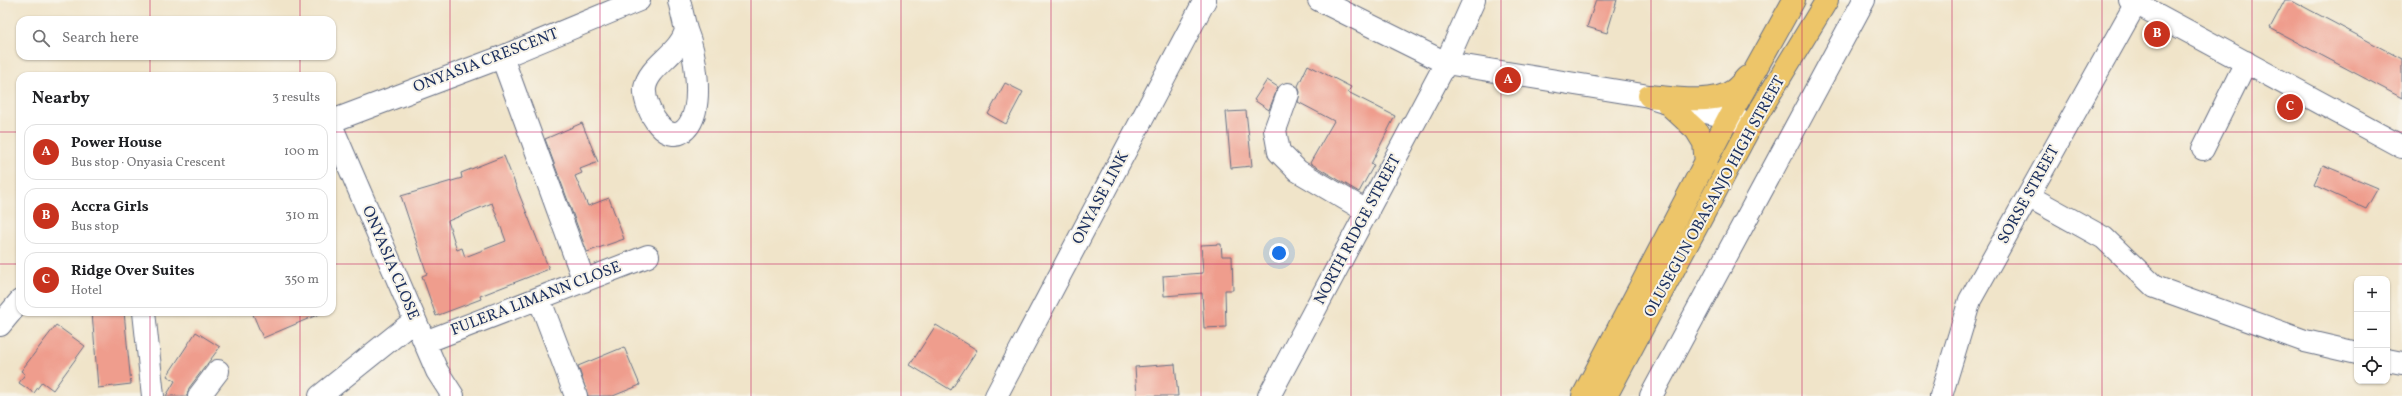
<!DOCTYPE html>
<meta charset="utf-8">
<style>
:root{--surface:#fff;--page:#f6f6f6;--text:#202124;--muted:#757577;--line:#e0e0e0;--accent:#c8321e}
body{margin:0;font-family:Vollkorn,serif;background:var(--page);color:var(--text)}
.controls{position:absolute;right:12px;bottom:12px;display:grid;overflow:hidden;border-radius:8px;box-shadow:0 1px 3px #0004}
.controls button{width:36px;height:36px;display:grid;place-items:center;padding:0;border:0;border-bottom:1px solid var(--line);background:var(--surface);color:var(--text);font:20px sans-serif}
.you{position:absolute;left:1279px;top:253px;width:14px;height:14px;margin:-10px;border:3px solid #fff;border-radius:50%;background:#1a73e8;box-shadow:0 0 0 6px #1a73e833}
.badge{display:grid;place-items:center;width:26px;height:26px;border-radius:50%;background:var(--accent);color:#fff;font-size:13px;font-weight:700}
.pin{position:absolute;translate:-50% -50%;border:2px solid #fff;box-shadow:0 1px 4px #0006}
.list{margin:0;padding:0;list-style:none}
h2{display:flex;justify-content:space-between;align-items:center;height:52px;margin:0;padding:0 16px;font-size:17px}
h2 small{font-size:13px;font-weight:400;color:var(--muted)}
.list li{display:grid;grid-template-columns:26px 1fr auto;gap:12px;align-items:center;box-sizing:border-box;height:56px;margin:0 8px 8px;padding:0 8px;border:1px solid var(--line);border-radius:12px}
.list b{display:block;font-size:15px;white-space:nowrap}
.list p{margin:0;font-size:13px;white-space:nowrap;color:var(--muted)}
.list em{font-size:13px;font-style:normal;color:var(--muted)}
.icon{flex:none;width:22px;height:22px;fill:none;stroke:currentColor;stroke-width:2;stroke-linecap:round;stroke-linejoin:round}
.map{position:relative;flex:none;width:2402px;height:396px;overflow:hidden}
.search{position:absolute;background:var(--surface);box-shadow:0 1px 3px #0004;left:16px;top:16px;width:320px;height:44px;display:flex;align-items:center;gap:10px;box-sizing:border-box;padding:0 14px;border-radius:12px;color:var(--muted);font-size:15px}
.panel{position:absolute;background:var(--surface);box-shadow:0 1px 3px #0004;left:16px;top:72px;width:320px;height:244px;border-radius:12px}
.map>svg:first-child{display:block}
</style>
<div class="map">
<svg width="2402" height="396" viewBox="0 0 2402 396">
<rect width="100%" height="100%" fill="#f7f3e8"/>
<filter id="ink" filterUnits="userSpaceOnUse"><feTurbulence type="fractalNoise" baseFrequency=".025" numOctaves="2"/><feDisplacementMap in="SourceGraphic" scale="8" xChannelSelector="R" yChannelSelector="G"/><feConvolveMatrix kernelMatrix="1 2 1 2 8 2 1 2 1" color-interpolation-filters="sRGB"/></filter>
<filter id="wash" filterUnits="userSpaceOnUse"><feTurbulence type="fractalNoise" baseFrequency=".012" numOctaves="4" result="noise"/><feDisplacementMap in="SourceGraphic" scale="16" xChannelSelector="R" yChannelSelector="G"/><feGaussianBlur stdDeviation="0.9" result="paint"/><feColorMatrix in="noise" values="0 0 0 0 0 0 0 0 0 0 0 0 0 0 0 0 0 1.4 0 .05"/><feComposite in="paint" operator="in"/></filter>
<g filter="url(#wash)">
<rect width="100%" height="100%" fill="#f0e4c9"/>
<g id="blocks">
<!-- building -->
<path fill="#ef9d8d" fill-rule="evenodd" d="M1596,0H1617L1607,33L1587,27Z
M2285,0H2291L2402,59V98L2270,28Z
M1308,65L1351,87L1348,92L1395,116L1371,164L1374,165L1359,192L1310,163L1334,121L1298,102L1300,92L1298,86Z
M1267,80L1278,87L1269,110L1254,100Z
M1005,83L1023,92L1006,124L988,114Z
M1246,111L1252,166L1231,168L1226,112Z
M582,123L598,162L580,169L582,173L575,176L588,206L609,198L624,239L587,252L545,139Z
M504,156L549,269L480,296L481,299L436,316L422,276L427,274L401,196L462,178L461,173ZM492,203L506,241L465,257L462,248L457,250L448,221Z
M2323,165L2378,188L2366,209L2314,185Z
M1221,244L1222,256H1232L1233,290H1225L1226,327L1204,328L1202,293L1164,296L1163,276L1203,273L1201,245Z
M92,312H124L131,384L98,388Z
M252,312H324L263,338Z
M56,325L85,346L53,390L42,382L34,393L19,383L25,374L21,371Z
M936,325L977,350L951,390L910,365Z
M196,332L220,347L189,388L187,396H166L175,381L167,376Z
M624,347L640,385L613,396H588L578,366Z
M1175,364L1178,396H1137L1135,367Z"/>
</g>
</g>
<g filter="url(#ink)">
<use href="#blocks" fill-opacity="0" stroke="#666e83" stroke-width="1"/>
<g fill="none" stroke-linecap="round" stroke-linejoin="round">
<!-- minor casing -->
<g stroke="#666e83" stroke-width="24">
<path id="minor" d="M679,0L686,30
M1319,0L1446,63L1649,96C1682,109 1718,112 1751,125
M2130,0L2402,147
M686,30C695,52 704,103 689,125C669,153 643,109 645,88C648,66 680,54 686,30Z
M502,57L584,281
M1288,94L1275,130L1279,152L1298,171L1368,212
M332,121L502,57L639,0
M332,127L437,371L453,396
M2203,149L2246,62
M2028,196L2104,238L2155,287L2305,341L2357,353
M539,298L576,396
M144,312L153,396
M0,325L20,301
M425,342L648,256
M2387,360L2402,363
M199,396L218,371
M320,396L415,320
M996,396L1205,0
M1269,396L1446,63L1474,0
M1651,396L1864,0
M1941,396L1970,300L2136,3"/>
</g>
<!-- major casing -->
<g stroke="#666e83" stroke-width="24">
<path id="major" d="M1649,96C1672,98 1715,105 1734,90C1739,86 1743,81 1747,77
M1668,104L1696,130L1704,143L1706,163
M1583,396L1729,117L1794,0
M1606,396L1751,125L1827,0"/>
</g>
<!-- minor -->
<use href="#minor" stroke="#fff" stroke-width="22"/>
<!-- major -->
<use href="#major" stroke="#edc569" stroke-width="22"/>
</g>
</g>
<!-- grid -->
<path fill="none" stroke="#c2185b" stroke-width="1" stroke-opacity="0.55" d="M150,0V20M300,0V20M450,0V396M600,0V396M751,0V396M901,0V396M1051,0V396M1201,0V396M1351,0V396M1501,0V396M1651,0V396M1802,0V396M1952,0V396M2102,0V396M2252,0V396M150,56V76M300,56V76M0,132H20M332,132H2402M0,264H20M332,264H2402M150,312V396M300,312V396"/>
<g text-anchor="middle" dominant-baseline="central" stroke-width="4" stroke-linejoin="round" paint-order="stroke">
<!-- street labels -->
<g font-size="16" fill="#1b2f5e" stroke="#f7f3e8">
<text transform="translate(486 61) rotate(-21)">ONYASIA CRESCENT</text>
<text transform="translate(2029 195) rotate(-61)">SORSE STREET</text>
<text transform="translate(1715 197) rotate(-61)">OLUSEGUN OBASANJO HIGH STREET</text>
<text transform="translate(1101 198) rotate(-62)">ONYASE LINK</text>
<text transform="translate(1358 230) rotate(-62)">NORTH RIDGE STREET</text>
<text transform="translate(390 263) rotate(67)">ONYASIA CLOSE</text>
<text transform="translate(536 299) rotate(-21)">FULERA LIMANN CLOSE</text>
</g>
</g>
</svg>
<div class="controls">
<button>+</button>
<button>−</button>
<button><svg class="icon" aria-label="locate" viewBox="0 0 24 24"><circle cx="12" cy="12" r="6"/><path d="M12 2v4M12 18v4M2 12h4M18 12h4"/></svg></button>
</div>
<div class="you"></div>
<div class="pin badge" style="left:1508px;top:80px">A</div>
<div class="pin badge" style="left:2157px;top:34px">B</div>
<div class="pin badge" style="left:2290px;top:107px">C</div>
<div class="search"><svg class="icon" aria-label="search" viewBox="0 0 24 24"><circle cx="10" cy="10" r="6"/><path d="M15 15l6 6"/></svg>Search here</div>
<section class="panel">
<h2>Nearby<small>3 results</small></h2>
<ul class="list">
<li><span class="badge">A</span><div><b>Power House</b><p>Bus stop · Onyasia Crescent</p></div><em>100 m</em></li>
<li><span class="badge">B</span><div><b>Accra Girls</b><p>Bus stop</p></div><em>310 m</em></li>
<li><span class="badge">C</span><div><b>Ridge Over Suites</b><p>Hotel</p></div><em>350 m</em></li>
</ul>
</section>
</div>
